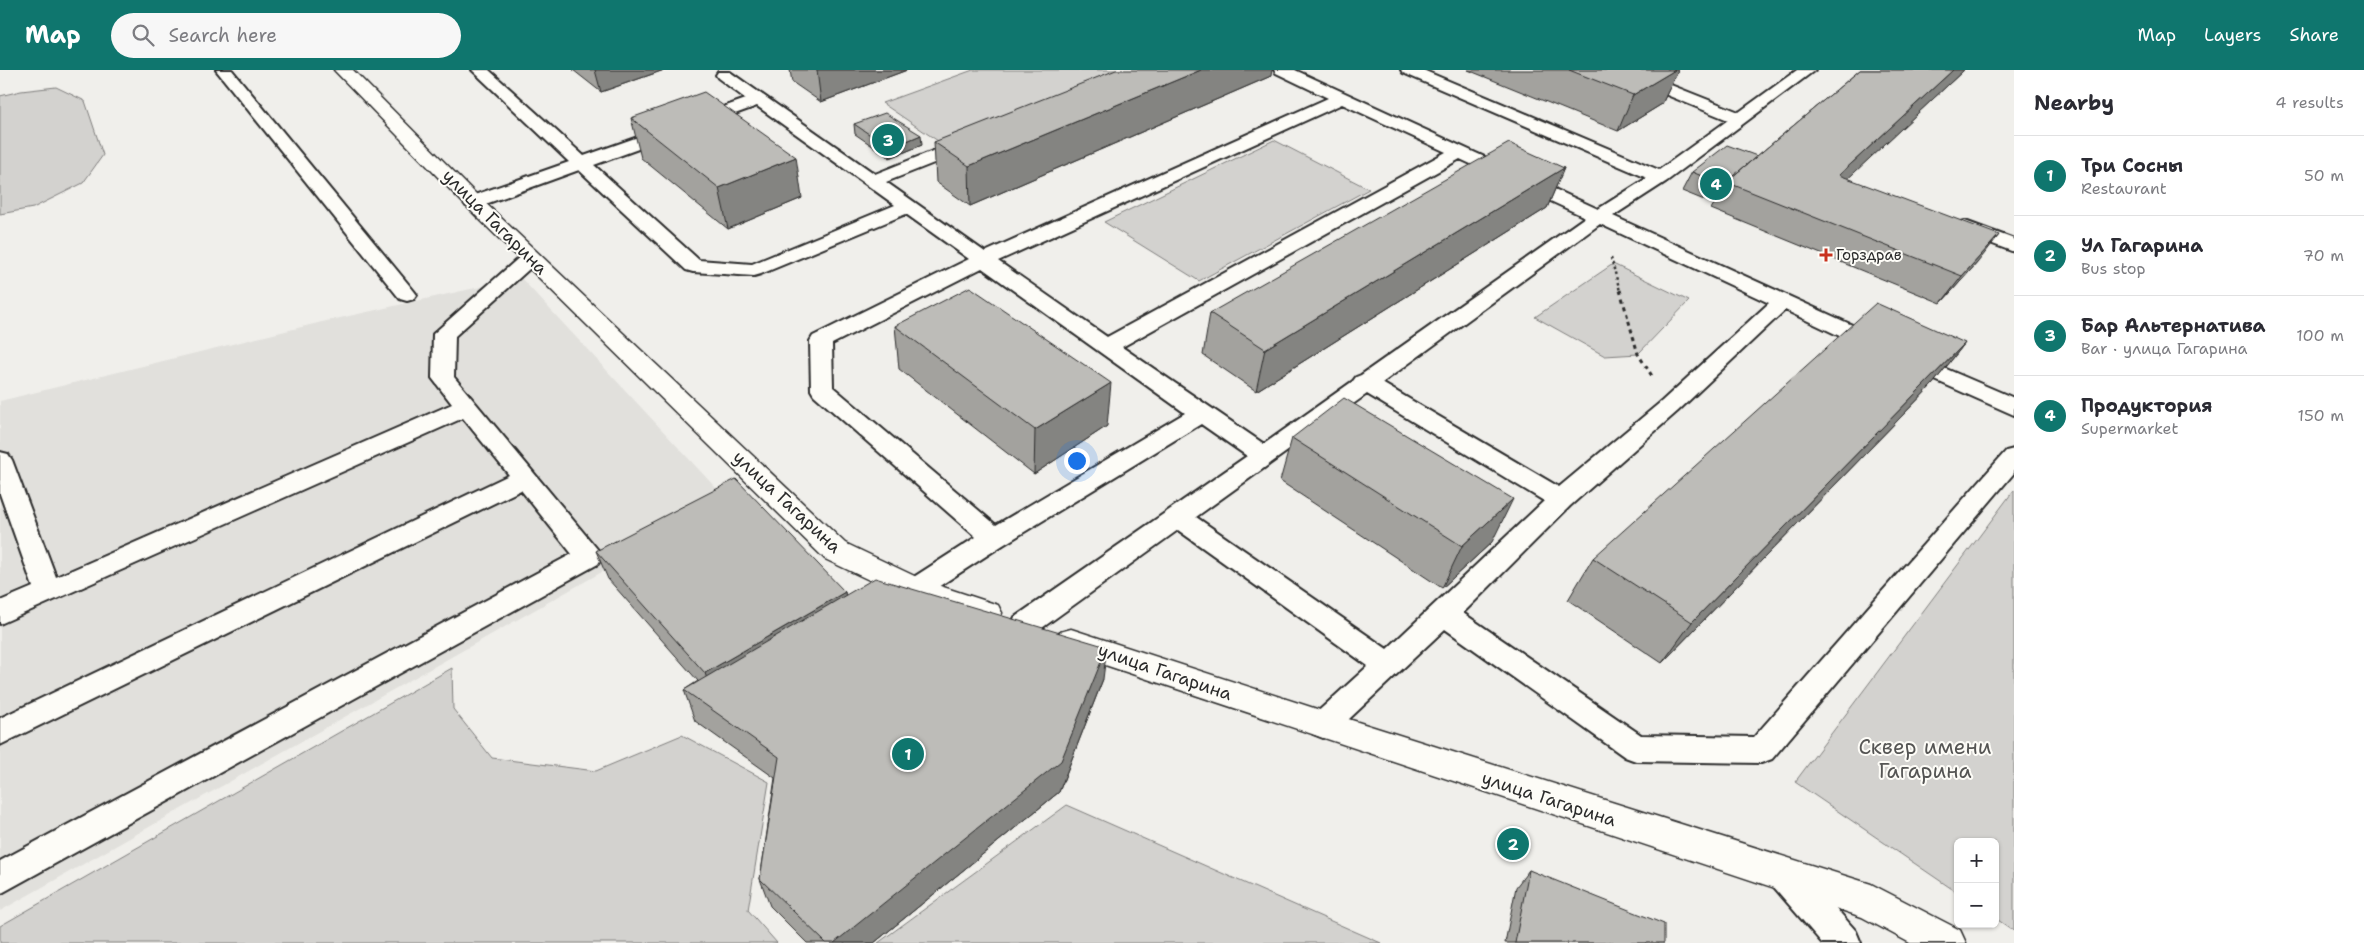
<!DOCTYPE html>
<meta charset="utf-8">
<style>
:root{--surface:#fff;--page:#f7f7f7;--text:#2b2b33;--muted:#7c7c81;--line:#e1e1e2;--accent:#0f766e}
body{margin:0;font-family:"Shantell Sans",sans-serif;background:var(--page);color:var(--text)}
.controls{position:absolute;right:15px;bottom:15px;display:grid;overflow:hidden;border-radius:8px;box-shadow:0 1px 4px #0004}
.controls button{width:45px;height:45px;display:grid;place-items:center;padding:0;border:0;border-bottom:1px solid var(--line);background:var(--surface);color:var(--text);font:25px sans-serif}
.you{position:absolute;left:1076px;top:390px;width:18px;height:18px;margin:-12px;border:4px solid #fff;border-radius:50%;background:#1a73e8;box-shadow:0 0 0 8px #1a73e833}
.badge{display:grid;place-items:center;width:32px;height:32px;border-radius:50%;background:var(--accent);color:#fff;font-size:16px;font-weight:700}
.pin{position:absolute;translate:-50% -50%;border:2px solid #fff;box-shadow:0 1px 5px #0006}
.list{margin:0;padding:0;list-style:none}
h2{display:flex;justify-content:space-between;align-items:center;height:65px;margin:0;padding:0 20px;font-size:21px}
h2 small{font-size:16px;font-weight:400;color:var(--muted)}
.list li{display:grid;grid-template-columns:32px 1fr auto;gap:15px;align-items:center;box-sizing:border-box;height:80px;padding:0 20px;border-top:1px solid var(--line)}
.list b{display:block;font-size:19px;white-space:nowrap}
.list p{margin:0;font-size:16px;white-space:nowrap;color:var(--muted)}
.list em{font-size:16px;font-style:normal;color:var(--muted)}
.icon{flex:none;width:28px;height:28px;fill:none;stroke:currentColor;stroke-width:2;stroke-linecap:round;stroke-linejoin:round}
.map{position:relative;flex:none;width:2014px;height:873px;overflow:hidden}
header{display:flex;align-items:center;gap:30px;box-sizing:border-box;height:70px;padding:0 25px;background:var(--accent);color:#fff}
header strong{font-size:24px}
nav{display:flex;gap:28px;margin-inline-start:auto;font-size:18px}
.search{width:350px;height:45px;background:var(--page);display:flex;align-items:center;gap:12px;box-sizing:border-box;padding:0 18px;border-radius:28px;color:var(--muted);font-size:19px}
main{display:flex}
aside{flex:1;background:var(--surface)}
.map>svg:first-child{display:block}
</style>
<header>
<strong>Map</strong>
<div class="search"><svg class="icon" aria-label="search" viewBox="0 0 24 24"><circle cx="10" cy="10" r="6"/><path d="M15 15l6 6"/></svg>Search here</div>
<nav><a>Map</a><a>Layers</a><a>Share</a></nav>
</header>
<main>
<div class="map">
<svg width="2014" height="873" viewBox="0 0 2014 873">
<rect width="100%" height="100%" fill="#f0efeb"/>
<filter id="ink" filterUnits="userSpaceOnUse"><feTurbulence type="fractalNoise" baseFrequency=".02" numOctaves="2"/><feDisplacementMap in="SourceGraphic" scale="10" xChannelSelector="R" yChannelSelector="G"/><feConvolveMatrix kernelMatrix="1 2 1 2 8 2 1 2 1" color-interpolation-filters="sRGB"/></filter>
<g filter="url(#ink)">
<!-- built -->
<path fill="#e1e0dc" d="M521,208L728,431L0,841V331L322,252Z"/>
<!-- green -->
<path fill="#d3d2cf" stroke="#7f7e7d" d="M973,0H1120L938,71L882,33Z
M56,17L85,31L103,85L83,113L33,138L0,144V26L21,21Z
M1274,70L1369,119L1199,211L1104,152Z
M1613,194L1689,231L1638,284L1605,286L1535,247Z
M2014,420V861L1995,848V772H1958V823L1795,712Z
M452,598L453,639L492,688L596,701L682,665L769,712L748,840L777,873H0V856Z
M1067,735L1381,873H878Z"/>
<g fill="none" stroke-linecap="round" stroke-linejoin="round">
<!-- service casing -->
<g stroke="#2b2b2b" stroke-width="4">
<path id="service" d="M216,0H232L414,221L417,225L414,229L407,231L400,229Z
M472,0H489L584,86L746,29L718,8L716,5L718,2H730L875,104L960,70H972L975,74L972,78L886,112L985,182L1328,28L1276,3L1274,0H1295L1598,139L1647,108L1403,3L1401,0H1423L1659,100L1728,50L1613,3L1611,0H1633L1739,42L1797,0H1815L1667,111L1613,146L1883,269L1886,274L1883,279L1875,281L1867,279L1785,240L1678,341L1570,436L1463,543L1641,665L1754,667L2006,381L2014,379V403L1772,689L1761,693L1636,691L1625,687L1445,559L1333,664L1323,668L1313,664L1308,655L1313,646L1368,596L1178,460L1035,563L1025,566L1015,563L1011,555L1015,547L1247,386L1201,354L1003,475L924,526L915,529L906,526L902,519L906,512L976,467L814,325L811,320L810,271L813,266L969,189L906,144L761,204L754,206L693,202L686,200L579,100L480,136H466L464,132L466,128L569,92ZM1342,34L1446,82L1107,267L998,191ZM757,36L895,135L752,194L699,190L594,95ZM1460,89L1585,147L1361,305L1356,307L1353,311L1264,374L1122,277ZM1600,154L1769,233L1662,331L1559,417L1382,313ZM982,198L1185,343L996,455L833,317L832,274ZM1367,324L1544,431L1387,579L1196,447Z
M1965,151L2014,169V182L1958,161L1955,157L1958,153Z
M530,182L537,184L540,188L537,192L455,266L454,307L598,480L602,487L598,494L0,824V791L572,484L521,420L0,675V648L509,405L463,348L0,554V531L33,517L0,424V382L8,384L12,390L56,507L452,334L432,308L433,264L523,184Z
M1909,283L2014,328V345L1901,295L1898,290L1901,285Z
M1785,789L1797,794L1856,861L1861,873H1822L1773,816L1769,805L1773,794Z"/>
</g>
<!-- minor casing -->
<g stroke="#2b2b2b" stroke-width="3">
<path id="minor" d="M334,0H353L480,128L845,473L925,511L998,535L1002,543L998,551L987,555L905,527L825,489L466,136Z
M1071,559L1323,641L1871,814L1960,860L1966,873H1910L1862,847L1060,580L1056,571L1060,562Z"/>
</g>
<!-- path-far1 -->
<path stroke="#2b2b2b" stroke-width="2.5" stroke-dasharray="2.5 2.5" stroke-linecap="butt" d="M1611,188L1620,221"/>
<!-- path -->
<path stroke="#2b2b2b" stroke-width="3" stroke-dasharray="4 4" stroke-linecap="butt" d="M1620,220L1638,284L1652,306"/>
<!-- service -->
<use href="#service" fill="#fdfcf7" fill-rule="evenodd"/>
<!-- minor -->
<use href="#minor" fill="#fdfcf7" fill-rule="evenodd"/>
</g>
<!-- wall -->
<path fill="#a3a29e" stroke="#2b2b2b" d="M573,0H664L601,22Z
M790,0H907L821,32L792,12Z
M1468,0H1678L1662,34L1618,61Z
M1860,0H1964L1848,108L1978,192L1941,233L1711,139L1714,134L1682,121L1692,102L1757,86Z
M1271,6L970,136L936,112L934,72Z
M631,48L802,128L728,159L641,88Z
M854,54L922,75L890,88L855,64Z
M1564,98L1547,138L1256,321L1203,285L1210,243Z
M895,256L1107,356L1034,404L899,299Z
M1965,273L1932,315L1662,593L1568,530L1593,488Z
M1292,368L1492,472L1442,518L1280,411Z
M596,481L845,522V526L1103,609L1059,722L874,873H807L770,836L760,809L775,708L695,651L684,620L698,611L608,509Z
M1529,800L1664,873H1505L1516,817Z"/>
<!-- shaded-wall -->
<path fill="#848481" stroke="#2b2b2b" d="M595,0H664L601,22Z
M817,0H907L821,32Z
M1201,0H1272L1271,6L970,136L969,96Z
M1675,0H1678L1662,34L1618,61L1633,25Z
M1953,0H1964L1823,132L1839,105Z
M921,65L922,75L890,88V78Z
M796,87L802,128L728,159L719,118Z
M1564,98L1547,138L1256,321L1265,279Z
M1999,165L1978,192L1941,233L1962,206Z
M1965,273L1932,315L1662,593L1692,552Z
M1111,313L1107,356L1034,404L1035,360Z
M1513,429L1492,472L1442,518L1462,476Z
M845,522L849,549L714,630L705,603Z
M1107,577L1103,609L1059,722L874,873H834Z"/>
<!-- building -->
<path fill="#bdbcb8" stroke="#2b2b2b" d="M1116,0H1201L969,96L934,72Z
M1569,0H1675L1633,25Z
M1860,0H1953L1839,105L1999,165L1962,206L1726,112Z
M704,22L796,87L719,118L631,48Z
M885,43L921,65L890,78L854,54Z
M1509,73L1564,98L1265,279L1210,243Z
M1727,75L1757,86L1726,112L1724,115L1692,102Z
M970,217L1111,313L1035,360L895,256Z
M1876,233L1965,273L1692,552L1593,488Z
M1344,328L1513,429L1462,476L1292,368Z
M736,409L845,522L705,603L596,481Z
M875,508L1107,577L1061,691L834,873H826L760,809L779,687L684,620Z
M1529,800L1664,854V873H1515Z"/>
</g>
<!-- markers -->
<path fill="#c8321e" stroke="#fdfcf7" stroke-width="2" d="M1823.5 177.5h5v5h5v5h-5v5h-5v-5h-5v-5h5z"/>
<g text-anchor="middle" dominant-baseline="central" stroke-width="4" stroke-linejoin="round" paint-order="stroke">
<!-- far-poi labels -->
<g font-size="15" fill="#2b2b2b" stroke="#fdfcf7" text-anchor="start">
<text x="1836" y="185">Горздрав</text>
</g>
<!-- street labels -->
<g font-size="18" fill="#2b2b2b" stroke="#fdfcf7">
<text transform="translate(495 152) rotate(45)">улица Гагарина</text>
<text transform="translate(787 432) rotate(43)">улица Гагарина</text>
<text transform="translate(1165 602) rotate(19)">улица Гагарина</text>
<text transform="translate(1549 729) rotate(18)">улица Гагарина</text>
</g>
<!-- near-park labels -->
<g font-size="21" fill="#555554" stroke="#fdfcf7">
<text x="1925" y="677">Сквер имени<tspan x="1925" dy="24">Гагарина</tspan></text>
</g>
</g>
</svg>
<div class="controls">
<button>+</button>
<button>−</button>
</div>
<div class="you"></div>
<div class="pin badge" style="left:908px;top:684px">1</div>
<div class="pin badge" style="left:1513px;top:774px">2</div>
<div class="pin badge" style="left:888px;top:70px">3</div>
<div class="pin badge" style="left:1716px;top:114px">4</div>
</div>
<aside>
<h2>Nearby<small>4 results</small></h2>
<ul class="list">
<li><span class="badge">1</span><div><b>Три Сосны</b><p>Restaurant</p></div><em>50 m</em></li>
<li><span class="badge">2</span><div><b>Ул Гагарина</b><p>Bus stop</p></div><em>70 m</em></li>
<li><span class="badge">3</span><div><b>Бар Альтернатива</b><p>Bar · улица Гагарина</p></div><em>100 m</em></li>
<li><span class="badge">4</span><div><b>Продуктория</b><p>Supermarket</p></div><em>150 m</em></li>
</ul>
</aside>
</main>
